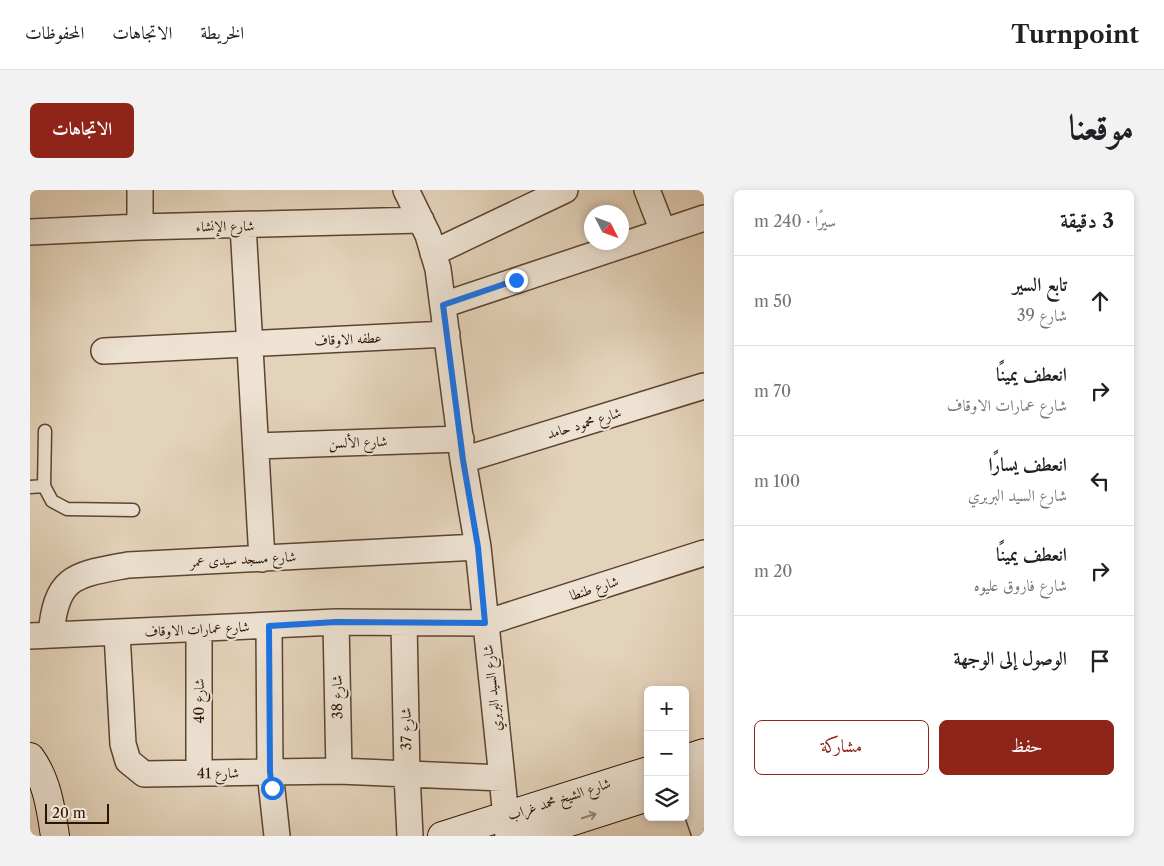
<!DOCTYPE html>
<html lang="ar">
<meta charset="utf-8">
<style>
:root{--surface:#fff;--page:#f2f2f2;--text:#202124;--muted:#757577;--line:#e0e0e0;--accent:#8f2418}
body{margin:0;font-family:"Libre Caslon Text",Amiri,serif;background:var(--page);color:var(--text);direction:rtl}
.controls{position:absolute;right:15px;bottom:15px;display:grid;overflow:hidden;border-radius:8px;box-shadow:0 2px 8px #0003}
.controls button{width:45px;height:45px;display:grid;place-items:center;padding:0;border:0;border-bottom:1px solid var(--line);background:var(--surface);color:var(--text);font:25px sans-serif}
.compass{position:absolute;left:554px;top:15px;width:45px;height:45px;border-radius:50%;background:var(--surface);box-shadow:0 2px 8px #0003;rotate:132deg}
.scale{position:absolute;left:15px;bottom:12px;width:64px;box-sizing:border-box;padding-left:5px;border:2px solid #2e1402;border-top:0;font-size:14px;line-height:18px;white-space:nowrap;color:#2e1402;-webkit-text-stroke:4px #ede2d3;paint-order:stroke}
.stop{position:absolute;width:15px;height:15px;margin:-11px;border:4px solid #1a73e8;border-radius:50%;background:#fff}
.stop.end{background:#1a73e8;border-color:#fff;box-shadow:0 1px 5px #0008}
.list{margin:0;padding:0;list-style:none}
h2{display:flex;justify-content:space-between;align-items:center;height:65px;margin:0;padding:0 20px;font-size:21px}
h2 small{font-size:16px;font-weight:400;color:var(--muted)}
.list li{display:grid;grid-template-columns:32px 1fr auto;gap:15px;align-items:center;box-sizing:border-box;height:90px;padding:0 20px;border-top:1px solid var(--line)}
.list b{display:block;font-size:19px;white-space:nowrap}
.list p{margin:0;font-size:16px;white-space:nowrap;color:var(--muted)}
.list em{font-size:16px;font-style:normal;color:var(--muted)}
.actions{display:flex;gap:10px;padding:15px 20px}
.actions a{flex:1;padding:11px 0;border:1px solid var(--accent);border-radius:8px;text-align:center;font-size:18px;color:var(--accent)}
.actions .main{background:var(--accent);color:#fff}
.icon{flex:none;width:28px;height:28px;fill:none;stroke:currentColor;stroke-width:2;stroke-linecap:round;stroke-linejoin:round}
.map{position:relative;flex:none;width:674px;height:646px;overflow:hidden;direction:ltr;border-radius:8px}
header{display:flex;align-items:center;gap:30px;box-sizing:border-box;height:70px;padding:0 25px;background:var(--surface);border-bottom:1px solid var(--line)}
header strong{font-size:24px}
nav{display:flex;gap:28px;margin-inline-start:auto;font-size:18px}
.intro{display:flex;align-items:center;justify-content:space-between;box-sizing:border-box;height:120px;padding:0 30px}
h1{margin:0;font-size:35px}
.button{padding:12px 22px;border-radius:8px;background:var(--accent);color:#fff;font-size:18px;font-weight:700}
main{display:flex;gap:30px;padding:0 30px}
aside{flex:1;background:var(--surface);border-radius:8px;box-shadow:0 2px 8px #0003}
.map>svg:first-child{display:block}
</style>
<header>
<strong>Turnpoint</strong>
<nav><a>الخريطة</a><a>الاتجاهات</a><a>المحفوظات</a></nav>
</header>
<div class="intro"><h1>موقعنا</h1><a class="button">الاتجاهات</a></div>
<main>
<aside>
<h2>3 دقيقة<small>سيرًا · 240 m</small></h2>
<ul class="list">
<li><svg class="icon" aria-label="ahead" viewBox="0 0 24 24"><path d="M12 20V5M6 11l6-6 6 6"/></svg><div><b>تابع السير</b><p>شارع 39</p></div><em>50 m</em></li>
<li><svg class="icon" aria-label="right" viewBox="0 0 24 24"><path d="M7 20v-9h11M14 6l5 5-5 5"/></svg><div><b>انعطف يمينًا</b><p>شارع عمارات الاوقاف</p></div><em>70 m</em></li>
<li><svg class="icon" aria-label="left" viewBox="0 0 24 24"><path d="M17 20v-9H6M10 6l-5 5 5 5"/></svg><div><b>انعطف يسارًا</b><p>شارع السيد البربري</p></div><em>100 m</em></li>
<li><svg class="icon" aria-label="right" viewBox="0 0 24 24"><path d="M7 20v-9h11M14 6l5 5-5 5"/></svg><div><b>انعطف يمينًا</b><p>شارع فاروق عليوه</p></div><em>20 m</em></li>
<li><svg class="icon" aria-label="arrive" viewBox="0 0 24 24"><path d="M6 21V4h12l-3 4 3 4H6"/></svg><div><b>الوصول إلى الوجهة</b></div></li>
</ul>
<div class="actions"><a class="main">حفظ</a><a>مشاركة</a></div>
</aside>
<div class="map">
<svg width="674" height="646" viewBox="0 0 674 646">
<rect width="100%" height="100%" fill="#e4d3bb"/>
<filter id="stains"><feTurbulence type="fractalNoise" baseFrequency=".004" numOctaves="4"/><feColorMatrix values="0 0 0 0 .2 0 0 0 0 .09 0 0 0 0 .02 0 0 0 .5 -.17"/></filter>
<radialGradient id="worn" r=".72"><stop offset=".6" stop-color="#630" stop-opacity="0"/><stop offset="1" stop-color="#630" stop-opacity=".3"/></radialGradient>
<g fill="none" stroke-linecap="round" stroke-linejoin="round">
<!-- service casing -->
<g stroke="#5c4430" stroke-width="15">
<path id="service" d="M15,241L14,296L22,311L37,319L103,320
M0,297L14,296"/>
</g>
<!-- minor casing -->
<g stroke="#5c4430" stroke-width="28">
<path id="minor" d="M110,0V37
M376,0L398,45L408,79L433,270L448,357L478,646
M617,0L633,41
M213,35L232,369
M0,42L110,37L391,30
M403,63L535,0
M413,115L674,28
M74,161L417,144
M226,256L431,249
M433,270L674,196
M306,432L309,581
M374,433L377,584L380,646
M239,436L240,582L247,646
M87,443L93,554L98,571L114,584L309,581L472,588
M21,445C26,385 45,385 98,375L448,357
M0,446L306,432L455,433L674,363
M169,583V439
M655,587L674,642"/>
</g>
<!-- secondary casing -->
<g stroke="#2e1402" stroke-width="30">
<path id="secondary" d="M0,567C17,590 21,619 25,646
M655,569L674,563
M655,595L674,589
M412,646L618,581
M496,646L618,607"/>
</g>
<!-- service -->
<use href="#service" stroke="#ede2d3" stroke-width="12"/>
<!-- minor -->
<use href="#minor" stroke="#ede2d3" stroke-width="25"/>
<!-- secondary -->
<use href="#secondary" stroke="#ede2d3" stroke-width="28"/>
</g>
<!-- one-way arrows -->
<defs><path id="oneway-shaft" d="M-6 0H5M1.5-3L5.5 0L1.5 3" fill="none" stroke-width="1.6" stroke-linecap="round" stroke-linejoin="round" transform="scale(1.25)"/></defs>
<use stroke="#978575" href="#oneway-shaft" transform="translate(559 626) rotate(-18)"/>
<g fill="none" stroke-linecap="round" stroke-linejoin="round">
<!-- route -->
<path stroke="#1a73e8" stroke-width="6" d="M242,598L240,582L239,436L306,432L455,433L448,357L433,270L413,115L486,90"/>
</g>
<g text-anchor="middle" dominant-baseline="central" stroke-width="4.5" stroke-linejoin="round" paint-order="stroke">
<!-- street labels -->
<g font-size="14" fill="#2e1402" stroke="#ede2d3">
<text transform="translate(195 36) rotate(-1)">شارع الإنشاء</text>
<text transform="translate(318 149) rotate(-3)">عطفه الاوقاف</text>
<text transform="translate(554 233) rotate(-17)">شارع محمود حامد</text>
<text transform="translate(328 252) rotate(-2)">شارع الألسن</text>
<text transform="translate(213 369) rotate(-3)">شارع مسجد سيدى عمر</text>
<text transform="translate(564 398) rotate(-18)">شارع طنطا</text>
<text transform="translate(167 439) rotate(-3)">شارع عمارات الاوقاف</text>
<text transform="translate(462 498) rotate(-96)">شارع السيد البربري</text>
<text transform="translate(307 507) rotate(-91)">شارع 38</text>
<text transform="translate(169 511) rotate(-90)">شارع 40</text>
<text transform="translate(376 539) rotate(-91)">شارع 37</text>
<text transform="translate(188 583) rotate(-1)">شارع 41</text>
<text transform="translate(529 609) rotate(-18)">شارع الشيخ محمد غراب</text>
</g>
</g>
<rect width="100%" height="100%" filter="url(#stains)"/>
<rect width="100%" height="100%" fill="url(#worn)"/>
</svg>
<div class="controls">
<button>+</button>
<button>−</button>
<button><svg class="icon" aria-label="layers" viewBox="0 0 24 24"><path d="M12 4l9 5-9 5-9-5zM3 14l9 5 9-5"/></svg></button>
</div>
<svg class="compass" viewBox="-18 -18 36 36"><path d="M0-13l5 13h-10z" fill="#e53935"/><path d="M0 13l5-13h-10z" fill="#757577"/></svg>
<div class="scale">20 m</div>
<div class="stop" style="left:242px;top:598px"></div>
<div class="stop end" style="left:486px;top:90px"></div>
</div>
</main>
